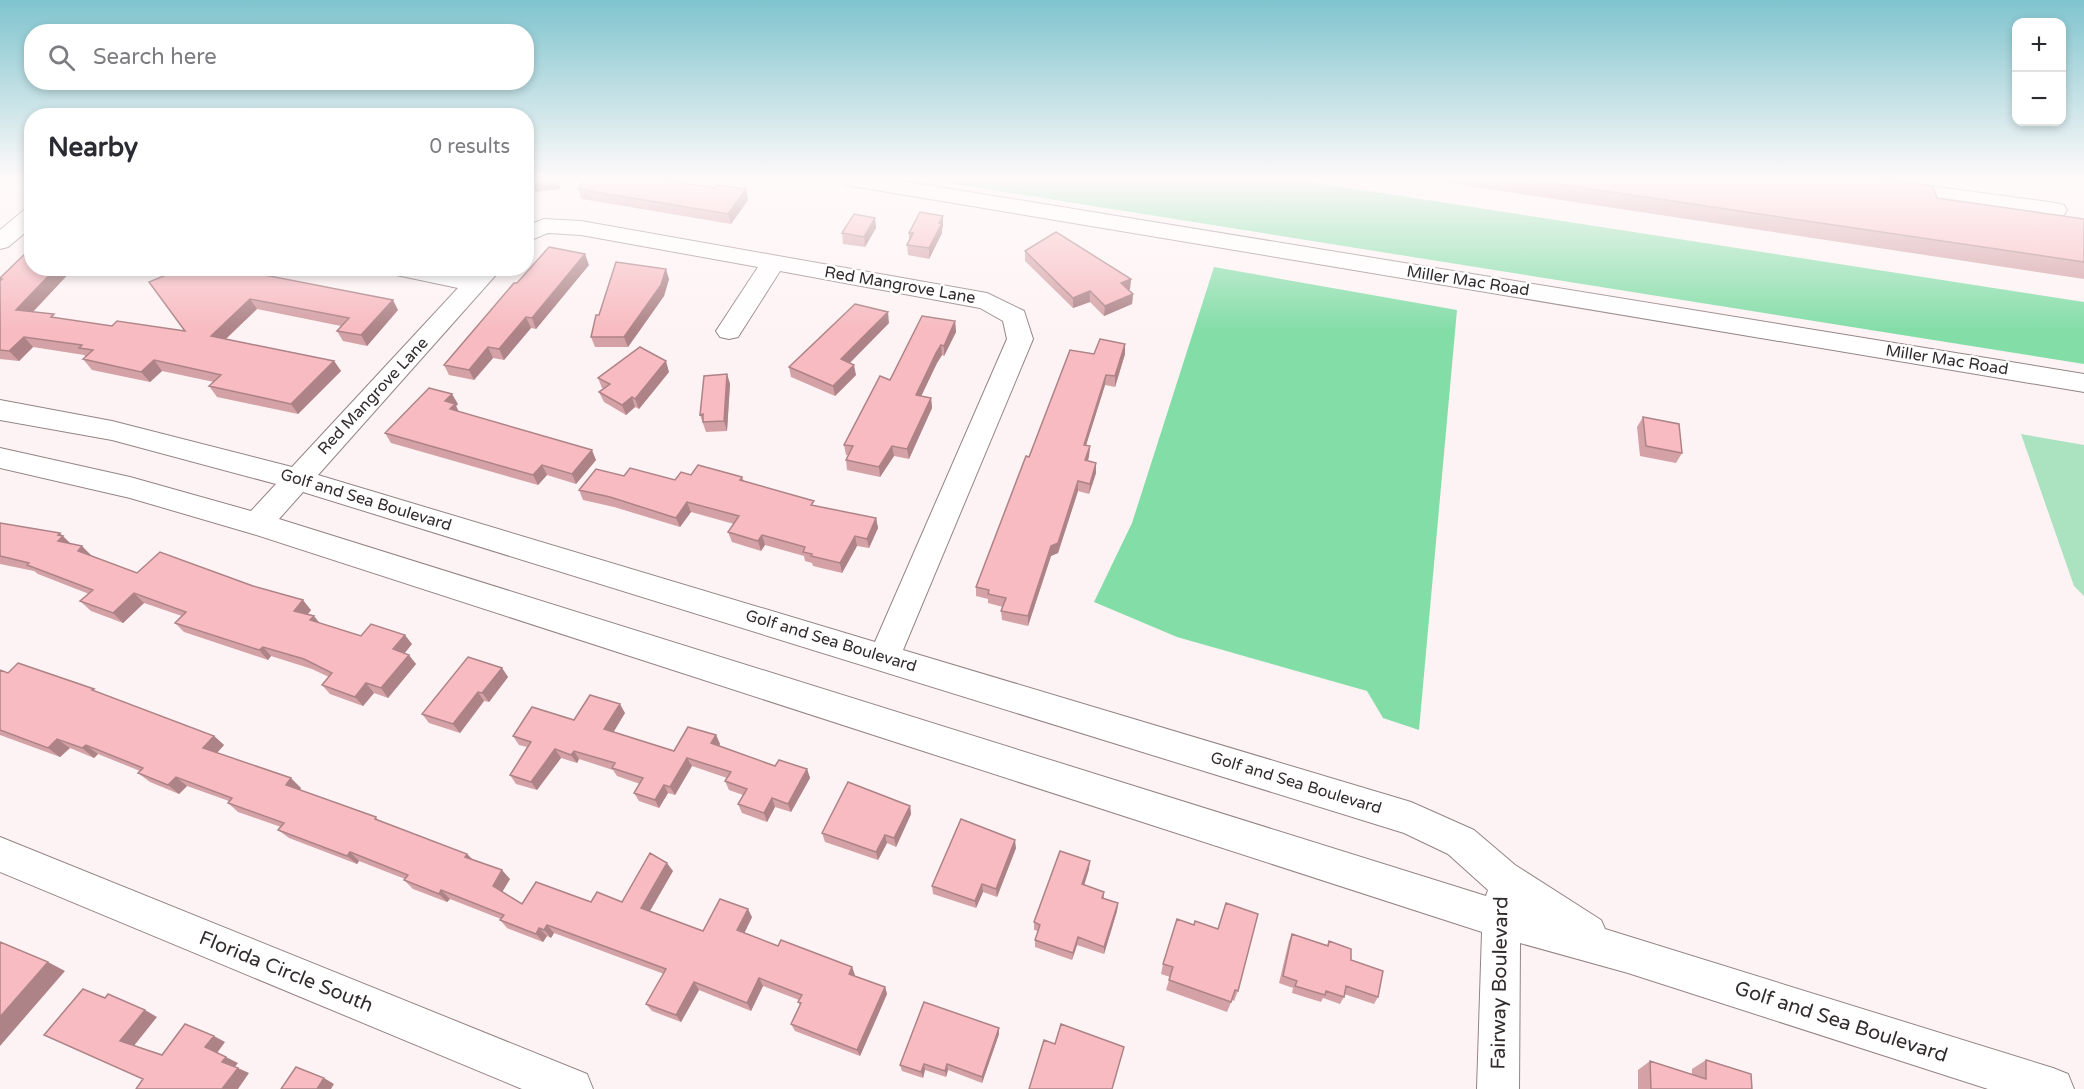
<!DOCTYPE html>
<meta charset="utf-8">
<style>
:root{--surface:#fff;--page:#f2f2f3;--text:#2b2b33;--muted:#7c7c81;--line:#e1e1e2}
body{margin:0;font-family:"Varela Round",sans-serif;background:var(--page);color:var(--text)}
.controls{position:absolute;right:18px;top:18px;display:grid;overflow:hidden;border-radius:12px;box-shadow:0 3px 9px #0003}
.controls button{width:54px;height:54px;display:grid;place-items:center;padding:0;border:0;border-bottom:2px solid var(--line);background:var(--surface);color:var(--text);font:30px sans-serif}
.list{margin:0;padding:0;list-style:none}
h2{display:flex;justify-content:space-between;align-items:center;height:78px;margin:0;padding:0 24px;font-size:26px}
h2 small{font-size:20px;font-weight:400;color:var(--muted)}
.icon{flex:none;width:33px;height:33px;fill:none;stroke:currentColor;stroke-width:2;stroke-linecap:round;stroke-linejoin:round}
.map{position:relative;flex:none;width:2084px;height:1089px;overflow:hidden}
.search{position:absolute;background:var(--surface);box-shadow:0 3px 9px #0003;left:24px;top:24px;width:510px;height:66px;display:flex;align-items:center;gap:15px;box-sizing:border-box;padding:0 21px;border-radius:24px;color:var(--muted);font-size:22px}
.panel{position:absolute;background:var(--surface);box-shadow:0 3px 9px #0003;left:24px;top:108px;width:510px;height:168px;border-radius:24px}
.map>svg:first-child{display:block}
</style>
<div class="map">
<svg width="2084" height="1089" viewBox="0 0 2084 1089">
<rect width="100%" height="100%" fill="#fef3f4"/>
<!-- green -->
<path fill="#abe2bf" d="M2021,434L2084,445V596L2074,586Z"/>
<!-- water -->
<path fill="#83dda7" d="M923,179H1292L2084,302V364Z
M1214,267L1457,310L1419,730L1383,718L1367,691L1177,637L1094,602L1132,523Z"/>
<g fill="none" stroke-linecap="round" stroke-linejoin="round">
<!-- minor casing -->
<g stroke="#948485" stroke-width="2">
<path id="minor" d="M841,179H890L2084,374V392L852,186L844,184Z
M1821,179H1878L2056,203L2064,205L2067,210L2064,215L2056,217L1832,186L1824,184Z
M32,208V227L8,247L0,249V230L24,210Z
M544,219L581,221L987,293L1024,311L1033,339L903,650L1411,802L1474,830L1515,865L1601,920L1605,929L2053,1068L2068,1074L2074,1089H1988L1628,973L1520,943L1519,1089H1477L1482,932L253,534L130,498L0,468V448L130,477L251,511L276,484L112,440L0,420V400L112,421L292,467L458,288L387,273L384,268H437L470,275L476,268H502L318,475L875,642L1007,339L1003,321L980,308L780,271L738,337L729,339L720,337L716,331L758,267L581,235L548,233L526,242V226ZM303,492L1404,833L1448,854L1488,890L1486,896L279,519Z
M0,837L587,1074L593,1089H522L0,872Z"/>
</g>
<!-- minor -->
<use href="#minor" fill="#fff" fill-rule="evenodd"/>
</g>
<!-- wall -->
<path fill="#d4a1a6" d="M1422,179H1877L1937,198L2084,219V279Z
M1892,179H1918L1916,182Z
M716,188L746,189L748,200L731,224L582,199L578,189Z
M875,218L876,228L865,247L843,244L842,233Z
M943,226L942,229V233L929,259L908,255L907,245L909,240V233Z
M1025,251L1131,279L1130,289L1129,290L1133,294L1132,304L1104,316L1090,302L1073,308L1025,261Z
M589,265L536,329L531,328L504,360L493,358L474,380L449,375L444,365L517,283Z
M32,268H74L33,312L57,318L112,326L185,331L149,282L398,310L367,346L343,341L337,331L341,326L257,309L226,339L334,361L341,371L298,414L217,397L209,386L214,382L162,371L150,382L92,370L83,359L86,357L84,355L33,347L19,361L0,359V278Z
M669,279L664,296L628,347H595L591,337L599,315Z
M955,321L956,332L944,356L942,355L937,363L921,396L931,398L932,408L909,459L894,456L880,477L847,470L846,460L848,455H846L844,445L890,380Z
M889,323L849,363L856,375L835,396L791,377L789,367Z
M1125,344V354L1115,387L1105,385L1086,445L1090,446L1089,456L1088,461L1096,463V473L1089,494L1078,491L1058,553L1051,556L1028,626L1002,620L1001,611L1003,607L988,603V599L976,596V587L1029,457L1094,354Z
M669,372L639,409L635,407L626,415L604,402L599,392L604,389L602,388L598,378Z
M727,374L730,384L727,431L706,432L700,415Z
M458,404L456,406L459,412L596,460L576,484L547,475L538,485L391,443L385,433Z
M1643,417L1682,453L1676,463L1640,456L1637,427Z
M691,475L742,477L744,481L815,506L876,518L878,528L869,548L857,546L842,573L813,566L812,563L805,561L804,556L765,545L761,551L732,542L728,532L734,524L691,512L680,527L614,507L583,500L579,490L624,476L675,480Z
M0,523L62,536L71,544L92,556L137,573L311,610L308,614L320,623L361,636L412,644L404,653L416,664L388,698L374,693L363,706L330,694L322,685L329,677L312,669L271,656L268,660L184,632L175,623L182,616L144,603L123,623L91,611L80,601L89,594L38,574L34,571L0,564Z
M502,668L508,677L489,702L484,701L460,733L429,723L422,714Z
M0,670L8,673L99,693L214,736L224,745L217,753L301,788L300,790L376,817L379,821L467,854L473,860L510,879L502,892L522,904L622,902L673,871L650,911L703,931L752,917L744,933L778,946L852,967L855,976L885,987L887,994L860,1056L795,1031L791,1024L800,1005L798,1002L799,1000L763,986L751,1011L699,990L681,1022L652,1011L646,1004L664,974L554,933L551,938L547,936L543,942L507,928L500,920L501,919L450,899L447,902L413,889L404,880L405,879L359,861L357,864L289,838L278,830L281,827L238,812L228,803L229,801L187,786L179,794L150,782L138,773L140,771L98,754L94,758L70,748L60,757L0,735Z
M625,713L613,732L674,751L716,735L720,744L719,746L775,766L807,769L810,778L791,812L775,807L767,822L742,813L738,804L743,795L729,790L725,781L727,778L692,766L675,795L668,793L659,808L639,801L634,793L640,784L617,776L613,770L579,759L577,763L561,758L537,790L516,784L510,775L527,747L519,745L513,736L574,720Z
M910,806L911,814L896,847L887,843L878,860L825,842L822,833Z
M1016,848L997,897L983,892L976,908L933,894L932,886Z
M1089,869L1084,885L1104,892V898L1118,903L1117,911L1104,954L1077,945L1072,960L1035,947V940L1038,931L1034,930V922Z
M1292,934L1327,945L1329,941L1351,960L1378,997L1374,1004L1344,994V997L1340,1004L1323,998L1321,1002L1292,993L1293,988L1279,983L1289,941Z
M1163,964L1238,991L1234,1001L1232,1000L1227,1012L1166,990L1170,977L1161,974Z
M999,1034L982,1083L948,1070L946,1077L925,1070L923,1078L902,1071L900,1065Z
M1706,1060L1752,1089H1638V1070L1650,1061L1692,1074V1069Z"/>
<!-- shaded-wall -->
<path fill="#ad8387" d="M556,179H560V189L536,192L532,182Z
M746,189L748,200L731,224L728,214Z
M943,216V226L942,229V233L929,259V248Z
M875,218L876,228L865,247L864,237Z
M585,254L589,265L536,329L532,318Z
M56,268H74L25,320L16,310Z
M666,269L669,279L664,296L628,347L624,337Z
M1131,279L1130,289L1121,293V283Z
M1090,291V302L1073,308V298Z
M1133,294L1132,304L1104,316L1105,306Z
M250,299L257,309L218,346L211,336Z
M393,300L398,310L367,346L361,335Z
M888,312L889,323L843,370L841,359Z
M526,317L531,328L504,360L499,349Z
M955,321L956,332L944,356V346Z
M24,337L33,347L19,361L9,351Z
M1125,344V354L1115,387V376Z
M941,345L942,355L937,363L917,405L916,395L936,353Z
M488,347L493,358L474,380L469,370Z
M154,360L162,371L150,382L141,372Z
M334,361L341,371L298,414L291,404Z
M666,361L669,372L639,409L635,399Z
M854,365L856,375L835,396L833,386Z
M727,374L730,384L727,431L724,421Z
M1106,375L1105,385L1083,455L1084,445Z
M452,394L458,404L456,406L460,414L456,419L445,401Z
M632,397L635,407L626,415L622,405Z
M931,398L932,408L909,459L907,449Z
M892,446L894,456L880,477L879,467Z
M1090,446L1089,456L1085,470V460Z
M592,450L596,460L576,484L572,474Z
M1096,463V473L1089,494L1090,484Z
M542,465L547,475L538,485L533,475Z
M1078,481V491L1058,553L1051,556L1028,626V616L1051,546Z
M687,502L691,512L680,527L676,518Z
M876,518L878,528L869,548L867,539Z
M60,533L73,546L58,541V535Z
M762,535L765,545L761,551L758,541Z
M855,536L857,546L842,573L840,563Z
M82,546L92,556L78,551Z
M134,593L144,603L123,623L113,613Z
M303,600L311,610L303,620L294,611Z
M314,616L322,626L310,620Z
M405,635L412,644L400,659L393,649Z
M263,647L271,656L268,660L259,650Z
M409,655L416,664L388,698L381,688Z
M502,668L508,677L489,702L482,693Z
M366,683L374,693L363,706L355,697Z
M478,692L484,701L460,733L453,724Z
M620,704L625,713L610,738L604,729Z
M716,735L720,744L715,752L711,743Z
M214,736L224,745L213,757L203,748Z
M57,739L70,748L60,757L48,748Z
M86,745L98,754L94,758L82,748Z
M555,749L561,758L537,790L531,782Z
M574,751L579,759L577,763L571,755Z
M687,758L692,766L675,795L670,787Z
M807,769L810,778L791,812L788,804Z
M176,777L187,786L179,794L168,785Z
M291,778L301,788L296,794L286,785Z
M664,785L668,793L659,808L655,800Z
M772,798L775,807L767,822L764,813Z
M910,806L911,814L896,847L894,838Z
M885,835L887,843L878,860L876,852Z
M1015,840L1016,848L997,897L996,889Z
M350,852L359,861L357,864L347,856Z
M467,854L475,862L465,857Z
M1090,861L1089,869L1082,892V884Z
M667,863L673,871L647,916L641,908Z
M502,870L510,879L501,894L493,886Z
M982,884L983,892L976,908L975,901Z
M441,890L450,899L447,902L439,894Z
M1118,903L1117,911L1104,954V947Z
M748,909L752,917L742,938L737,930Z
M547,925L554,933L551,938L544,930Z
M539,928L547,936L543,942L536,934Z
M1078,937L1077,945L1072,960L1073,953Z
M48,962L65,971L0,1046V1017Z
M852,967L855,975L852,981L849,974Z
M759,978L763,986L751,1011L747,1003Z
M694,982L699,990L681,1022L676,1015Z
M885,987L887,994L860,1056L857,1050Z
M145,1010L157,1017L133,1047L120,1041Z
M999,1028V1034L982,1083V1077Z
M214,1036L225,1042L217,1053L205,1047Z
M226,1057L238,1063L234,1068L222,1062Z
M924,1064L925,1070L923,1078L921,1072Z
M947,1064L948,1070L946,1077L945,1071Z
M238,1068L249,1073L238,1089H222Z
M324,1078L334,1084L331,1089H317Z"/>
<!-- building -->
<path fill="#f7bbc1" stroke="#ad8387" stroke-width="1.5" d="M532,179H556L532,182Z
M586,179H656L716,188L718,185L746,189L728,214L578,189Z
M1524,179H1877L1933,186L1937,198L2084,219V262Z
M920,212L943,216L939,223H942L929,248L907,245L913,233H909Z
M854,214L875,218L864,237L842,233Z
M1056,232L1131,279L1121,283L1133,294L1105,306L1090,291L1073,298L1025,251Z
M32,247V268H56L16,310L54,314L51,317L112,326L117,321L185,331L149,282L183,268H228L393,300L361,335L337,331L349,318L250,299L211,336L334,361L291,404L209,386L221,375L208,372L154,360L141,372L83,359L93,350L79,348L82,345L24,337L9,351L0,350V281L2,279H0V278Z
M549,247L585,254L532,318L526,317L499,349L488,347L469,370L444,365L514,283H517Z
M616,262L666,269L661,285L624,337H591L596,315H599Z
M855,304L888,312L841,359L854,365L833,386L789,367Z
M922,316L955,321L944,346L941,345L936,353L916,395L931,398L907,449L892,446L879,467L846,460L853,446L844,445L880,376L890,380Z
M1100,339L1125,344L1115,376L1106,375L1084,445L1090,446L1085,460L1096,463L1090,484L1078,481L1058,543L1051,546L1028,616L1001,611L1006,598L988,594L989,590L976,587L1026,456L1029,457L1070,350L1094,354Z
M640,347L666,361L635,399L632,397L622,405L599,392L610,384L598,378Z
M727,374L724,421L703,422V414L700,415L704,376Z
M429,388L452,394L445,401L455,404L450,409L592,450L572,474L542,465L533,475L385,433Z
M1643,417L1679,424L1682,453L1646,446Z
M698,465L742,477L740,480L814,501L811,505L876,518L867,539L855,536L840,563L811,556L812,554L803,552L805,547L762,535L758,541L728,532L739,516L687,502L676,518L610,497L579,490L596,469L624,476L630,468L675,480L681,472L691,475Z
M0,523L60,533L58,535L63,536L58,541L82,546L78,551L137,573L160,552L253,586L303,600L294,611L314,616L310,620L361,636L371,624L405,635L393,649L409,655L381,688L366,683L355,697L322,685L332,673L304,659L263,647L259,650L175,623L186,612L134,593L113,613L80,601L93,590L27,565L29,563L0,556Z
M468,657L502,668L482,693L478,692L453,724L422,714Z
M18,663L94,689L92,690L214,736L203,748L291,778L286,785L376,817L375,819L467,854L465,857L502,870L493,886L522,904L536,882L591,902L597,892L622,902L650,853L667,863L641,908L703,931L720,899L748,909L737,930L778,946L781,940L852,967L849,974L885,987L857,1050L791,1024L801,1003L798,1002L802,995L759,978L747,1003L694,982L676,1015L646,1004L666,969L547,925L544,930L539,928L536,934L500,920L504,915L441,890L439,894L404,880L408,875L350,852L347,856L278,830L284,823L228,803L232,798L176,777L168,785L138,773L143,768L86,745L82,748L57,739L48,748L0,730V670L8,673Z
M590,695L620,704L604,729L674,751L688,727L716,735L711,743L775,766L779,760L807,769L788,804L772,798L764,813L738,804L747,789L725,781L731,772L687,758L670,787L664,785L655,800L634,793L643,778L612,768L615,763L574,751L571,755L555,749L531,782L510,775L531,742L513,736L532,707L574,720Z
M848,782L910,806L894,838L885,835L876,852L822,833Z
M961,819L1015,840L996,889L982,884L975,901L932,886Z
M1060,851L1090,861L1082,884L1104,892L1102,898L1118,903L1104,947L1078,937L1073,953L1035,940L1040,925L1034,922Z
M1226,903L1258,914L1238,991L1235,990L1231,1002L1169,980L1173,967L1163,964L1177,919L1194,925L1195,921L1218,929Z
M1292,934L1328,946L1329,941L1351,949V960L1383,971L1378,997L1346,986L1344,997L1326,991L1325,995L1295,986L1297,981L1283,976Z
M0,942L48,962L0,1017Z
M83,989L105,998L108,994L145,1010L120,1041L162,1055L185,1024L214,1036L205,1047L226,1057L222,1062L238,1068L222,1089H136L143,1079L44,1035Z
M924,1002L999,1028L982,1077L947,1064L945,1071L924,1064L921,1072L900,1065Z
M1061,1024L1124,1047L1112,1089H1029L1044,1040L1055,1044Z
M1706,1060L1751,1074L1752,1089H1651L1650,1061L1706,1079Z
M296,1067L324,1078L317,1089H281Z"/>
<!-- sky -->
<linearGradient id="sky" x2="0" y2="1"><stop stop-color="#7fc4ce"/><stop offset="0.54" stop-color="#fffafa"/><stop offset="1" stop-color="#fffafa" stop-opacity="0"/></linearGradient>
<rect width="2084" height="331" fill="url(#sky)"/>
<g text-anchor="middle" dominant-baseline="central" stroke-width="5" stroke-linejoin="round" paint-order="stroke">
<!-- street labels -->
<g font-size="16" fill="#332c2d" stroke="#fff">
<text transform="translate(1468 281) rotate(9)">Miller Mac Road</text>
<text transform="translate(900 285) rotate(10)">Red Mangrove Lane</text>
<text transform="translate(1947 360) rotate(9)">Miller Mac Road</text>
<text transform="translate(373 396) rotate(-47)">Red Mangrove Lane</text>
<text transform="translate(366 500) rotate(17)">Golf and Sea Boulevard</text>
<text transform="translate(831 641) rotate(17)">Golf and Sea Boulevard</text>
<text transform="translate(1296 783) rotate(17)">Golf and Sea Boulevard</text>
</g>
<!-- near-street labels -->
<g font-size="20" fill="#332c2d" stroke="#fff">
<text transform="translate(286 972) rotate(22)">Florida Circle South</text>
<text transform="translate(1500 983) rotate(-89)">Fairway Boulevard</text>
<text transform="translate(1841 1022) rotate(18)">Golf and Sea Boulevard</text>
</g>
</g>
</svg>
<div class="controls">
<button>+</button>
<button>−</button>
</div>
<div class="search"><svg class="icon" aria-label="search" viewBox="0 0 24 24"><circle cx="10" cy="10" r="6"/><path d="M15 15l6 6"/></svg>Search here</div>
<section class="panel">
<h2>Nearby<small>0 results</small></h2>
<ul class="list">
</ul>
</section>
</div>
